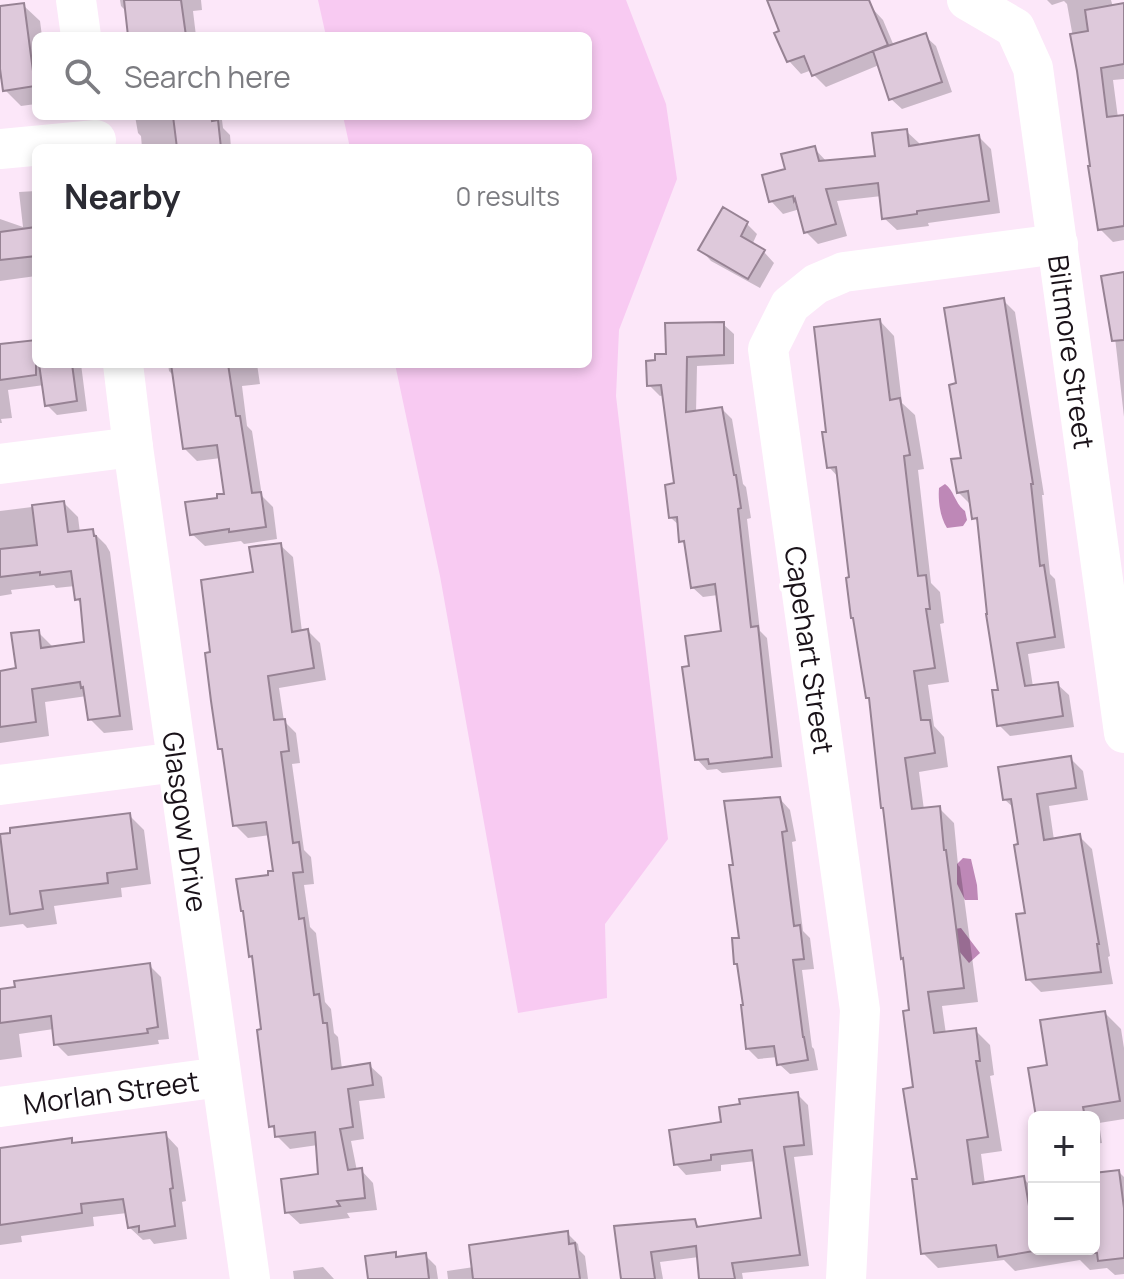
<!DOCTYPE html>
<meta charset="utf-8">
<style>
:root{--surface:#fff;--page:#f7f7f7;--text:#2b2b33;--muted:#7c7c81;--line:#e1e1e2}
body{margin:0;font-family:Manrope,sans-serif;background:var(--page);color:var(--text)}
.controls{position:absolute;right:24px;bottom:24px;display:grid;overflow:hidden;border-radius:12px;box-shadow:0 4px 12px #0003}
.controls button{width:72px;height:72px;display:grid;place-items:center;padding:0;border:0;border-bottom:2px solid var(--line);background:var(--surface);color:var(--text);font:40px sans-serif}
.list{margin:0;padding:0;list-style:none}
h2{display:flex;justify-content:space-between;align-items:center;height:104px;margin:0;padding:0 32px;font-size:34px}
h2 small{font-size:26px;font-weight:400;color:var(--muted)}
.icon{flex:none;width:44px;height:44px;fill:none;stroke:currentColor;stroke-width:2;stroke-linecap:round;stroke-linejoin:round}
.map{position:relative;flex:none;width:1124px;height:1279px;overflow:hidden}
.search{position:absolute;background:var(--surface);box-shadow:0 4px 12px #0003;left:32px;top:32px;width:560px;height:88px;display:flex;align-items:center;gap:20px;box-sizing:border-box;padding:0 28px;border-radius:12px;color:var(--muted);font-size:30px}
.panel{position:absolute;background:var(--surface);box-shadow:0 4px 12px #0003;left:32px;top:144px;width:560px;height:224px;border-radius:12px}
.map>svg:first-child{display:block}
</style>
<div class="map">
<svg width="1124" height="1279" viewBox="0 0 1124 1279">
<rect width="100%" height="100%" fill="#fce7f9"/>
<!-- green -->
<path fill="#f8caf2" d="M318,0H626L666,104L677,179L619,330L616,396L668,839L605,924L607,998L518,1013L440,576L395,364H588V148H350L343,116H588V36H326Z"/>
<!-- water -->
<path fill="#be88b7" d="M945,484C954,490 955,504 965,511L967,520L963,526L947,528C940,517 938,501 939,488Z
M963,858L971,859L977,885L978,900H965L957,884V864Z
M961,928L980,953L969,963L942,931Z"/>
<!-- shadow -->
<path fill="#0003" d="M120,0H201L202,10L193,11L196,36H130L127,12L121,6Z
M769,0H834L871,7L883,20L894,46L925,36L936,46L952,92L902,109L891,99L879,65L826,87L814,75L812,70L801,74L789,61L781,32Z
M1047,0H1111L1113,7L1124,5V79L1113,80L1118,118L1124,117V240L1113,242L1100,229L1079,71L1067,4L1064,1L1052,5Z
M23,5L40,21L42,36H36V104L21,106L5,90L3,77L0,79V8Z
M135,116H218L222,120L223,128L230,135L231,148H142L141,136L138,133Z
M906,131L919,143V146L979,137L991,149L1000,213L928,223L929,226L897,230L884,218L882,196L837,201L847,236L818,244L806,232L800,209L783,214L771,201L788,171L814,148L827,162L877,158Z
M36,191V276L0,281V219L23,227L19,192Z
M747,224L757,234L752,245L764,252L774,263L760,288L711,261L701,250Z
M1124,274V417L1112,311Z
M1003,300L1015,312L1044,495H1042L1050,574L1055,579L1065,648L1028,654L1033,687L1057,684L1069,695L1074,727L1010,736L999,725L1001,691L979,522L974,518L970,504L958,492L963,459L958,385Z
M880,321L894,336L902,403L915,415L924,469L918,470L931,583L940,592L944,623L940,624L949,682L928,685L934,726L944,737L948,767L919,772L924,810L939,808L954,823L958,865L960,867L978,1002L942,1006L946,1034L975,1030L990,1045L994,1075L990,1076L1002,1151L981,1154L985,1184L1023,1178L1028,1183L1034,1182V1249H1094V1175L1119,1172L1124,1177V1274L1115,1275L1107,1268L1090,1270L1080,1260L1015,1271L1004,1260L938,1268L923,1253L911,1012L871,701L868,697L851,579L839,478L829,467L828,433Z
M723,324L734,334V364L697,366L696,413L722,409L732,419L743,484L746,487L751,518L747,519L760,631L767,638L782,767L722,773L717,769L707,770L697,759L691,668L723,633L718,595L703,597L692,587L687,546L681,541L680,526L671,518L676,485L665,395L660,396L649,385L668,355Z
M36,342V364H81L87,411L57,415L47,405L44,385L8,390L12,418L1,419L2,423H0V346Z
M168,364H257L260,384L242,386L247,426L252,431L262,496L273,507L277,539L244,544L241,541L205,546L192,534L220,499L226,495L221,458L197,461L185,449L175,377L169,371Z
M64,503L78,517L80,533L92,531L106,545L110,552L133,730L104,733L90,719L87,696L45,702L49,736L0,743V673L18,670L38,632L52,646L53,648L86,644L82,605L77,599L75,586L56,588L54,585L11,590L12,594L0,596V511Z
M280,545L293,557L302,632L308,631L320,643L326,680L279,688L284,721L296,733L300,763L292,764L304,850L311,857L314,884L304,885L310,927L316,933L325,1002L331,1009L334,1033L338,1037L342,1069L369,1065L382,1077L385,1098L359,1101L364,1139L351,1141L357,1171L361,1170L373,1183L377,1210L347,1213L350,1218L300,1224L287,1212L321,1176L318,1145L290,1149L277,1136L276,1131L271,1126L254,959L251,956L270,876L275,872L270,835L248,838L235,825L225,753L220,748L213,654L255,574Z
M1070,758L1083,771L1088,800L1049,806L1054,840L1079,836L1092,849L1110,956L1108,957L1113,984L1041,992L1028,979L1027,914L1020,846L1015,809L1004,799Z
M780,799L790,810L796,841L792,842L803,931L810,938L814,969L802,970L812,1047L814,1049L818,1070L790,1074L779,1064L778,1057L758,1059L747,1048L736,866Z
M129,815L144,830L151,884L121,888L122,897L54,906L57,924L27,928L23,924L0,927V835Z
M149,965L161,977L169,1039L158,1040L159,1044L68,1056L56,1044L54,1029L19,1034L22,1057L0,1060V991Z
M1105,1013L1121,1029L1124,1048V1119L1099,1123L1102,1143L1094,1144V1117H1038L1049,1067Z
M797,1094L808,1105L813,1155L794,1157L809,1266L742,1273L743,1279H701L699,1257L660,1262L663,1279H623L617,1228L694,1222L701,1228L763,1219L756,1161L721,1165V1171L686,1175L676,1164L724,1123Z
M165,1134L178,1148L186,1201L182,1202L187,1239L154,1244L150,1239L143,1240L129,1227L127,1213L93,1217L94,1226L21,1236L22,1242L0,1245V1150L71,1140L75,1145Z
M567,1233L578,1244L579,1250L585,1256L588,1279H448L447,1271L474,1267Z
M395,1254L399,1258L425,1255L436,1266L438,1279H370Z
M323,1267L334,1279H294L293,1271Z"/>
<!-- building -->
<path fill="#dec9db" stroke="#978394" stroke-width="2" d="M124,0H181L186,36H128Z
M767,0H869L888,45L812,76L804,56L787,62L774,33L779,31Z
M24,3L35,86L3,91L0,69V6Z
M1124,3V64L1101,68L1107,117L1124,115V226L1098,230L1088,166H1090L1077,71L1070,34L1088,31L1085,10Z
M926,33L942,82L889,100L873,51Z
M173,116H211L212,121L218,120L221,148H177Z
M907,129L909,146L979,135L989,201L917,211V214L882,219L878,183L826,189L836,224L804,233L795,199L794,201L793,196L769,202L762,175L785,169L781,154L815,146L819,161L875,156L872,133Z
M723,207L748,222L741,236L765,250L748,279L698,250Z
M36,227V256L0,260V232Z
M1124,272V340L1112,341L1101,276Z
M1004,298L1033,484H1031L1040,566L1044,565L1055,637L1017,643L1025,686L1058,682L1063,716L997,726L992,690H998L986,614H987L977,518L972,519L968,491L957,493L951,459L961,458L949,385L956,383L944,308Z
M880,319L890,400L900,398L910,455L904,456L918,576L926,575L930,609H926L935,668L914,671L921,720H930L935,753L905,758L912,809L940,806L944,850H946L964,988L928,992L934,1033L976,1028L980,1061H976L988,1137L967,1140L973,1184L1024,1176L1030,1212L1034,1211V1251L998,1257L996,1245L921,1254L912,1179H917L903,1089L913,1087L903,1011L909,1010L903,958L901,959L883,808H881L869,698H866L853,618H851L846,578L849,577L836,467L827,468L822,432H826L814,327Z
M724,322V355L687,357L686,412L722,407L734,475H736L741,508L738,509L751,627L758,626L772,757L709,764L708,759L695,760L682,667L689,666L685,636L721,631L715,584L691,588L684,541L679,542L677,517L669,518L665,485L674,483L661,385L647,386L646,361L655,360V354H666L665,323Z
M36,340V375L0,380V344Z
M39,364H72L77,401L45,406Z
M171,364H228L236,416H240L252,493L261,492L266,527L229,532V529L190,535L185,502L217,498V494H224L217,445L183,449Z
M64,501L68,532L93,529L94,536H96L120,716L88,720L83,687L81,688L80,682L32,689L36,722L0,727V671L16,668L11,633L39,630L41,648L84,642L80,599L75,600L71,571L40,575V572L0,577V549L37,545L32,505Z
M281,543L292,632L308,629L314,668L268,676L274,720L285,719L289,751L281,752L293,843L299,842L303,872L293,873L299,919L304,918L314,995L319,994L323,1023H327L332,1069L370,1063L373,1085L348,1089L353,1127L340,1129L348,1170L362,1168L365,1198L337,1201L340,1206L285,1213L281,1179L318,1174L315,1132L275,1137L274,1126L269,1127L257,1030L261,1029L252,956L249,957L243,911H241L236,879L268,875V871H273L266,822L233,826L222,749H218L211,701L205,653L210,652L201,580L253,572L249,547Z
M1071,756L1076,788L1037,794L1044,840L1080,834L1099,944H1097L1101,972L1026,980L1016,914L1025,913L1014,845L1018,844L1011,799L1003,800L998,767Z
M780,797L787,831L782,832L794,926L800,925L804,959L793,960L803,1037H804L808,1060L777,1065L774,1046L746,1049L741,1005H743L737,964H734L732,938H739L729,865H733L724,801Z
M130,813L137,869L107,873L108,883L40,891L43,909L10,914L0,834L10,833V828Z
M150,963L158,1027L147,1029L148,1033L54,1045L51,1016L0,1023V989L15,987L14,981Z
M1105,1011L1120,1101L1083,1107L1085,1117H1036L1028,1068L1047,1065L1040,1020Z
M798,1092L804,1145L784,1147L800,1255L732,1263L735,1279H699L696,1246L651,1252L655,1279H621L614,1226L695,1219L697,1227L761,1218L752,1150L711,1155V1160L674,1165L669,1130L721,1122L719,1107L740,1104L739,1099Z
M166,1132L173,1188L170,1189L175,1226L139,1232V1226L128,1228L123,1199L81,1204L82,1213L0,1225V1148L72,1138V1143Z
M1119,1170L1124,1208V1258L1098,1261L1097,1253H1094V1173Z
M568,1231L569,1244L575,1243L580,1279H473L469,1245Z
M396,1252V1257L426,1253L429,1279H368L365,1256Z"/>
<g fill="none" stroke-linecap="round" stroke-linejoin="round">
<!-- minor -->
<g stroke="#fff" stroke-width="40">
<path d="M76,0L81,36"/>
<path id="s1" d="M967,0L1015,28L1033,68L1124,733"/>
<path d="M0,149L96,140"/>
<path id="s2" d="M123,364L133,447L250,1279"/>
<path d="M0,464L133,447"/>
<path d="M0,785L177,762"/>
<path id="s3" d="M0,1107L221,1077"/>
<path d="M846,1279L860,1010L768,349L790,305L816,284L844,272L1058,244"/>
</g>
</g>
<g text-anchor="middle" dominant-baseline="central" stroke-width="8" stroke-linejoin="round" paint-order="stroke">
<!-- street labels -->
<g font-size="28" fill="#1a1219" stroke="#fff">
<text stroke="none"><textPath href="#s1" startOffset="386">Biltmore Street</textPath></text>
<text transform="translate(810 650) rotate(82)">Capehart Street</text>
<text stroke="none"><textPath href="#s2" startOffset="462">Glasgow Drive</textPath></text>
<text stroke="none"><textPath href="#s3" startOffset="112">Morlan Street</textPath></text>
</g>
</g>
</svg>
<div class="controls">
<button>+</button>
<button>−</button>
</div>
<div class="search"><svg class="icon" aria-label="search" viewBox="0 0 24 24"><circle cx="10" cy="10" r="6"/><path d="M15 15l6 6"/></svg>Search here</div>
<section class="panel">
<h2>Nearby<small>0 results</small></h2>
<ul class="list">
</ul>
</section>
</div>
